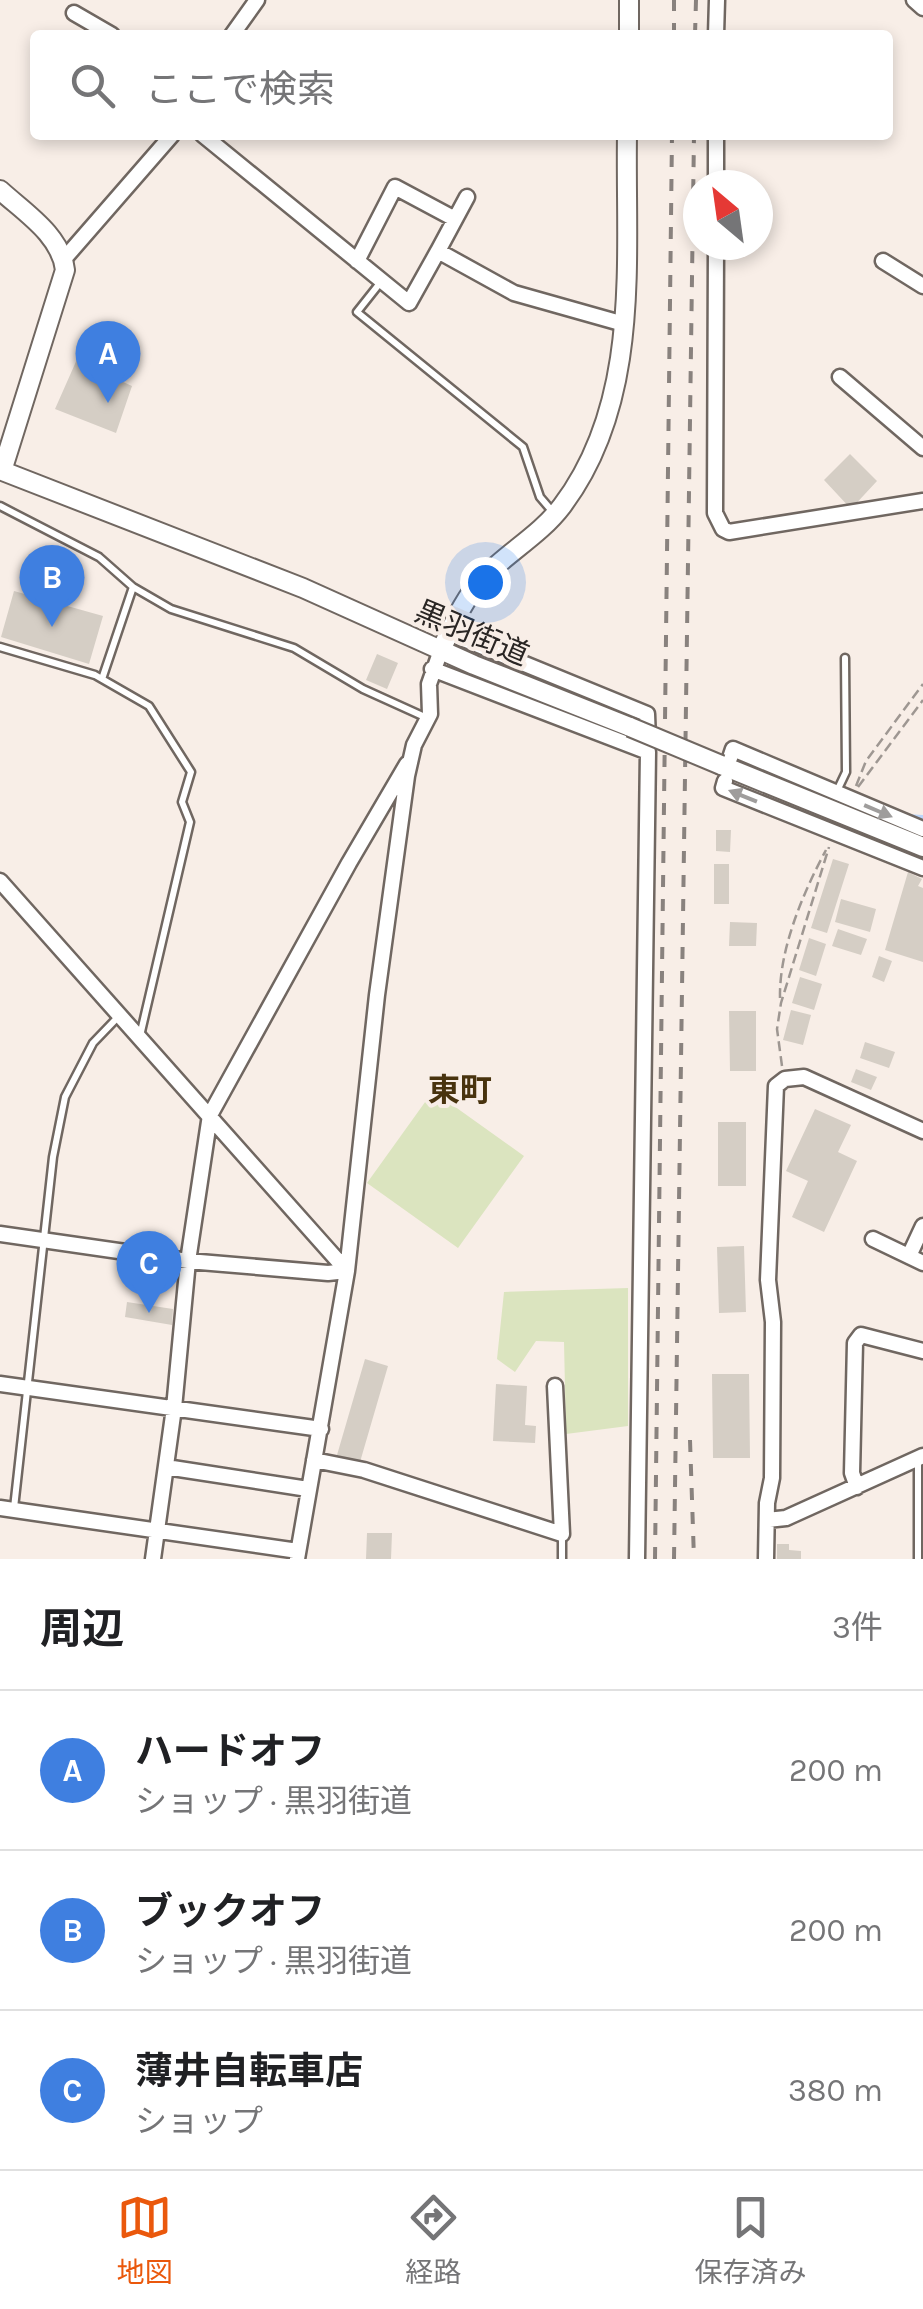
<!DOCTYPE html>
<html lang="ja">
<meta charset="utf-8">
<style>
:root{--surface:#fff;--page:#f2f2f2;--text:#202124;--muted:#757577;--line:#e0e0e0;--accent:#ea580c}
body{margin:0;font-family:Karla,"Noto Sans JP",sans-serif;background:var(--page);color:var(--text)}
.compass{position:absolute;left:683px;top:170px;width:90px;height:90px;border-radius:50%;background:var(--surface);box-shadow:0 5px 15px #0003;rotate:331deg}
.you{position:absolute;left:485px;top:582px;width:35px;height:35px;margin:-25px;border:8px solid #fff;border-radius:50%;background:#1a73e8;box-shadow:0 0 0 15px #1a73e833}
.badge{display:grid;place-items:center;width:65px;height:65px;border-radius:50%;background:var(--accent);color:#fff;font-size:32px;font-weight:700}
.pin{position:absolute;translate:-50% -82px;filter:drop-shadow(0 2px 5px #0008)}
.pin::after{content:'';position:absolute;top:52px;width:35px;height:30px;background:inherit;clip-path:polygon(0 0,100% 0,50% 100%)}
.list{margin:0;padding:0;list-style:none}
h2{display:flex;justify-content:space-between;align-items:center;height:130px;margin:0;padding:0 40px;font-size:42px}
h2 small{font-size:32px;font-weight:400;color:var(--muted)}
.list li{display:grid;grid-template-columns:65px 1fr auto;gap:30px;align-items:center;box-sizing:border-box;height:160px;padding:0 40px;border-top:2px solid var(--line)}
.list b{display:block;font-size:38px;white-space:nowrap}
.list p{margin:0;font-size:32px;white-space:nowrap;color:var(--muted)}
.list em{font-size:32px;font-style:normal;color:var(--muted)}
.icon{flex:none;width:55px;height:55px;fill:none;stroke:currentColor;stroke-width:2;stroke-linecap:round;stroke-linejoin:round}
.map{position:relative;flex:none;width:923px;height:1559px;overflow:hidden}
.search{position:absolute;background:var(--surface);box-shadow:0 5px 15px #0003;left:30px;right:30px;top:30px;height:110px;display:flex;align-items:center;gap:25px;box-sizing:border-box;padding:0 35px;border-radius:10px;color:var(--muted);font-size:38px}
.sheet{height:610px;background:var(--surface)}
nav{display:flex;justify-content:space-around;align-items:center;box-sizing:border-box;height:140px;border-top:2px solid var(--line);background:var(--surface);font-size:28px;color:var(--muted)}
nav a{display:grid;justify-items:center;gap:5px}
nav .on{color:var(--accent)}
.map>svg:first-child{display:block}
</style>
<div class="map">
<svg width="923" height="1559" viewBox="0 0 923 1559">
<rect width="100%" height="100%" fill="#f8eee7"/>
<!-- green -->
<path fill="#dbe4bf" d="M433,1091L524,1156L458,1248L367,1183Z
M628,1288V1426L566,1434L564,1342L536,1341L515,1372L497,1359L504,1292Z"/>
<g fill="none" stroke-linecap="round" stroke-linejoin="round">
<!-- stream -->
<path stroke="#bbd5fa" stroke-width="4" d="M905,816L923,817"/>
</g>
<!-- building -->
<path fill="#d5cec5" d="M82,348L114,367L110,376L132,386L116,433L55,409Z
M850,454L877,481L851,509L824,480Z
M14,591L103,616L89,664L1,637Z
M377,654L398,663L387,689L366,680Z
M716,830H731L730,852L716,851Z
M833,859L849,864L827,933L811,928Z
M714,864H729V904H714Z
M908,872L922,879L918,886L923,888V962L885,950Z
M841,899L876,909L870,932L835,922Z
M730,922L757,923L756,946H729Z
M838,929L867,939L861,955L832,946Z
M809,938L826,944L816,976L799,970Z
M879,956L892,961L884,982L872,977Z
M800,977L822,984L814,1010L792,1003Z
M791,1010L811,1015L803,1045L783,1040Z
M729,1011H756V1071H730Z
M865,1042L895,1052L889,1068L860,1058Z
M856,1069L877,1077L871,1090L851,1082Z
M815,1109L851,1125L838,1152L857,1161L824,1232L792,1217L808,1181L786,1171Z
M718,1122H746V1186H718Z
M744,1246L746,1312L719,1313L717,1247Z
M127,1302L173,1309L172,1325L125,1317Z
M365,1359L388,1366L360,1462L337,1455Z
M712,1374H749L750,1458H713Z
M496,1384L527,1386L525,1425L536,1426L535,1443L493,1441Z
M367,1533H392L391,1559H366Z
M777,1544H789V1550L801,1551V1559H777Z"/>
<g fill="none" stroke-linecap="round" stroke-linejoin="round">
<!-- service casing -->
<g stroke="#706761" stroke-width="11">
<path id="service" d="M380,283L357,312L523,447L540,497L552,511
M0,506L99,557L133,587L102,679
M133,587L171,609L294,648L363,689L427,718
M0,647L95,675L149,706L191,772L182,802L190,822L140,1036
M836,793L846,772L845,658
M918,1460V1559
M14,1508L53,1157L65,1097L93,1043L119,1016
M562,1535V1559"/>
</g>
<!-- minor casing -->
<g stroke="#706761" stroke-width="19">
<path id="minor" d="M914,0L923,8
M74,13L112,35
M232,35L257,0
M716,35L717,0
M203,135L409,303L438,251L514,293L624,324
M716,185V135
M716,245L715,513L723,529L729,532L923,501
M438,251L467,197
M64,259L172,135
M357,261L395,187L453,218
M883,261L923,286
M840,377L923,448
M449,633L647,714L648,740
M432,669L648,752L637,1559
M730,758L733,749L923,829
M725,781L723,788L923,868
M0,881L347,1271
M0,1234L188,1261L328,1273L347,1271
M873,1239L923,1263
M909,1256L923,1226
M0,1384L321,1429
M314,1460L364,1470L562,1534L555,1386
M166,1467L308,1489
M857,1487L852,1473L855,1343L861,1335L923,1351
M0,1508L298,1551
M767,1520L786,1518L923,1456
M153,1559L174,1408L188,1261L210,1115L349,863L407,764
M297,1559L347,1271L377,995L407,776L414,745L430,714L429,684L441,650
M766,1559L767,1503L772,1478L773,1322L768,1280L776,1086L785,1079L804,1077L923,1131"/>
</g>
<!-- tertiary casing -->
<g stroke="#706761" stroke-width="22">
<path id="tertiary" d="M629,35V0
M0,190C24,212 61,235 65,270L2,471
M0,470L303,588L474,665L630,727
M441,650C453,625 464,598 483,578C508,552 540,535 562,506C642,400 625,259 627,135
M721,765L923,847"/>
</g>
<!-- path -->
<path stroke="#9e9792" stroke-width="2.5" stroke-dasharray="10 5" stroke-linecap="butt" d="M856,786L866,761L923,684
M858,787L923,700
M780,998C779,949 803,893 826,850
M782,1066L777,1029L781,1003L829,847"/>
<!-- service -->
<use href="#service" stroke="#fff" stroke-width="6"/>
<!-- minor -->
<use href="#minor" stroke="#fff" stroke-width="14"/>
<!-- tertiary -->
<use href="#tertiary" stroke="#fff" stroke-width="18"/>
<!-- rail -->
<path stroke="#89827e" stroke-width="4" stroke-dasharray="12 12" stroke-linecap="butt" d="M674,35V0
M695,35L696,0
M690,1440L694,1559
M655,1559L672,135
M674,1559L694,135"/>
<!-- tertiary-bridge casing -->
<g stroke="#706761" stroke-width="22" stroke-linecap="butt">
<path id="tertiary-bridge" d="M630,727L721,765"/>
</g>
<!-- tertiary-bridge -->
<use href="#tertiary-bridge" stroke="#fff" stroke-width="18"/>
</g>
<!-- one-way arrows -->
<defs><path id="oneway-solid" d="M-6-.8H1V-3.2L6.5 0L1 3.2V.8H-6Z" transform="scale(2.5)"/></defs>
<g fill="#9f9d9c">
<use href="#oneway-solid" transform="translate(743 796) rotate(-158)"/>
<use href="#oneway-solid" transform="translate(878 811) rotate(23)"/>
</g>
<g text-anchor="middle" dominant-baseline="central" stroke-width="8" stroke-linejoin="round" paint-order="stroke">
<!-- street labels -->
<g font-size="30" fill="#2a2624" stroke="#f8eee7">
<text transform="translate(472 633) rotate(23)">黒羽街道</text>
</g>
<!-- neighbourhood labels -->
<g font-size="32" font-weight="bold" fill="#48330e" stroke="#f8eee7">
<text x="460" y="1090">東町</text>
</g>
</g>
</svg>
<svg class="compass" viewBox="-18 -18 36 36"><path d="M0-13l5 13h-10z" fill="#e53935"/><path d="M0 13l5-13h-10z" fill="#757577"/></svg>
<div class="you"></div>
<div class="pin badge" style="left:108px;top:403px;background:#3f7fe0">A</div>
<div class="pin badge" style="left:52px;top:627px;background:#3f7fe0">B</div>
<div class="pin badge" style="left:149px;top:1313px;background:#3f7fe0">C</div>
<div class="search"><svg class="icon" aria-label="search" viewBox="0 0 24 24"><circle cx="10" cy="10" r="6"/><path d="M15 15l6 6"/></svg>ここで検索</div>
</div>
<section class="sheet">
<h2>周辺<small>3件</small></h2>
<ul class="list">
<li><span class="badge" style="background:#3f7fe0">A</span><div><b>ハードオフ</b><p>ショップ · 黒羽街道</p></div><em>200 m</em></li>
<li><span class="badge" style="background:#3f7fe0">B</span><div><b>ブックオフ</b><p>ショップ · 黒羽街道</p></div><em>200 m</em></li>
<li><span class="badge" style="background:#3f7fe0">C</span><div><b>薄井自転車店</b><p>ショップ</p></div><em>380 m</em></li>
</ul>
</section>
<nav>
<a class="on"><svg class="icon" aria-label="map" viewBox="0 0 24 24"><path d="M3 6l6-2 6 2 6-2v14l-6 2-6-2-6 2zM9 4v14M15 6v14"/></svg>地図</a>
<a><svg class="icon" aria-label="directions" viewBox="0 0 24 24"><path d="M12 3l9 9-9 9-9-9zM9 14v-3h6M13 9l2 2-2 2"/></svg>経路</a>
<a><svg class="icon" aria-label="saved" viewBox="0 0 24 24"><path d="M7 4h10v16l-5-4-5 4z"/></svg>保存済み</a>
</nav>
